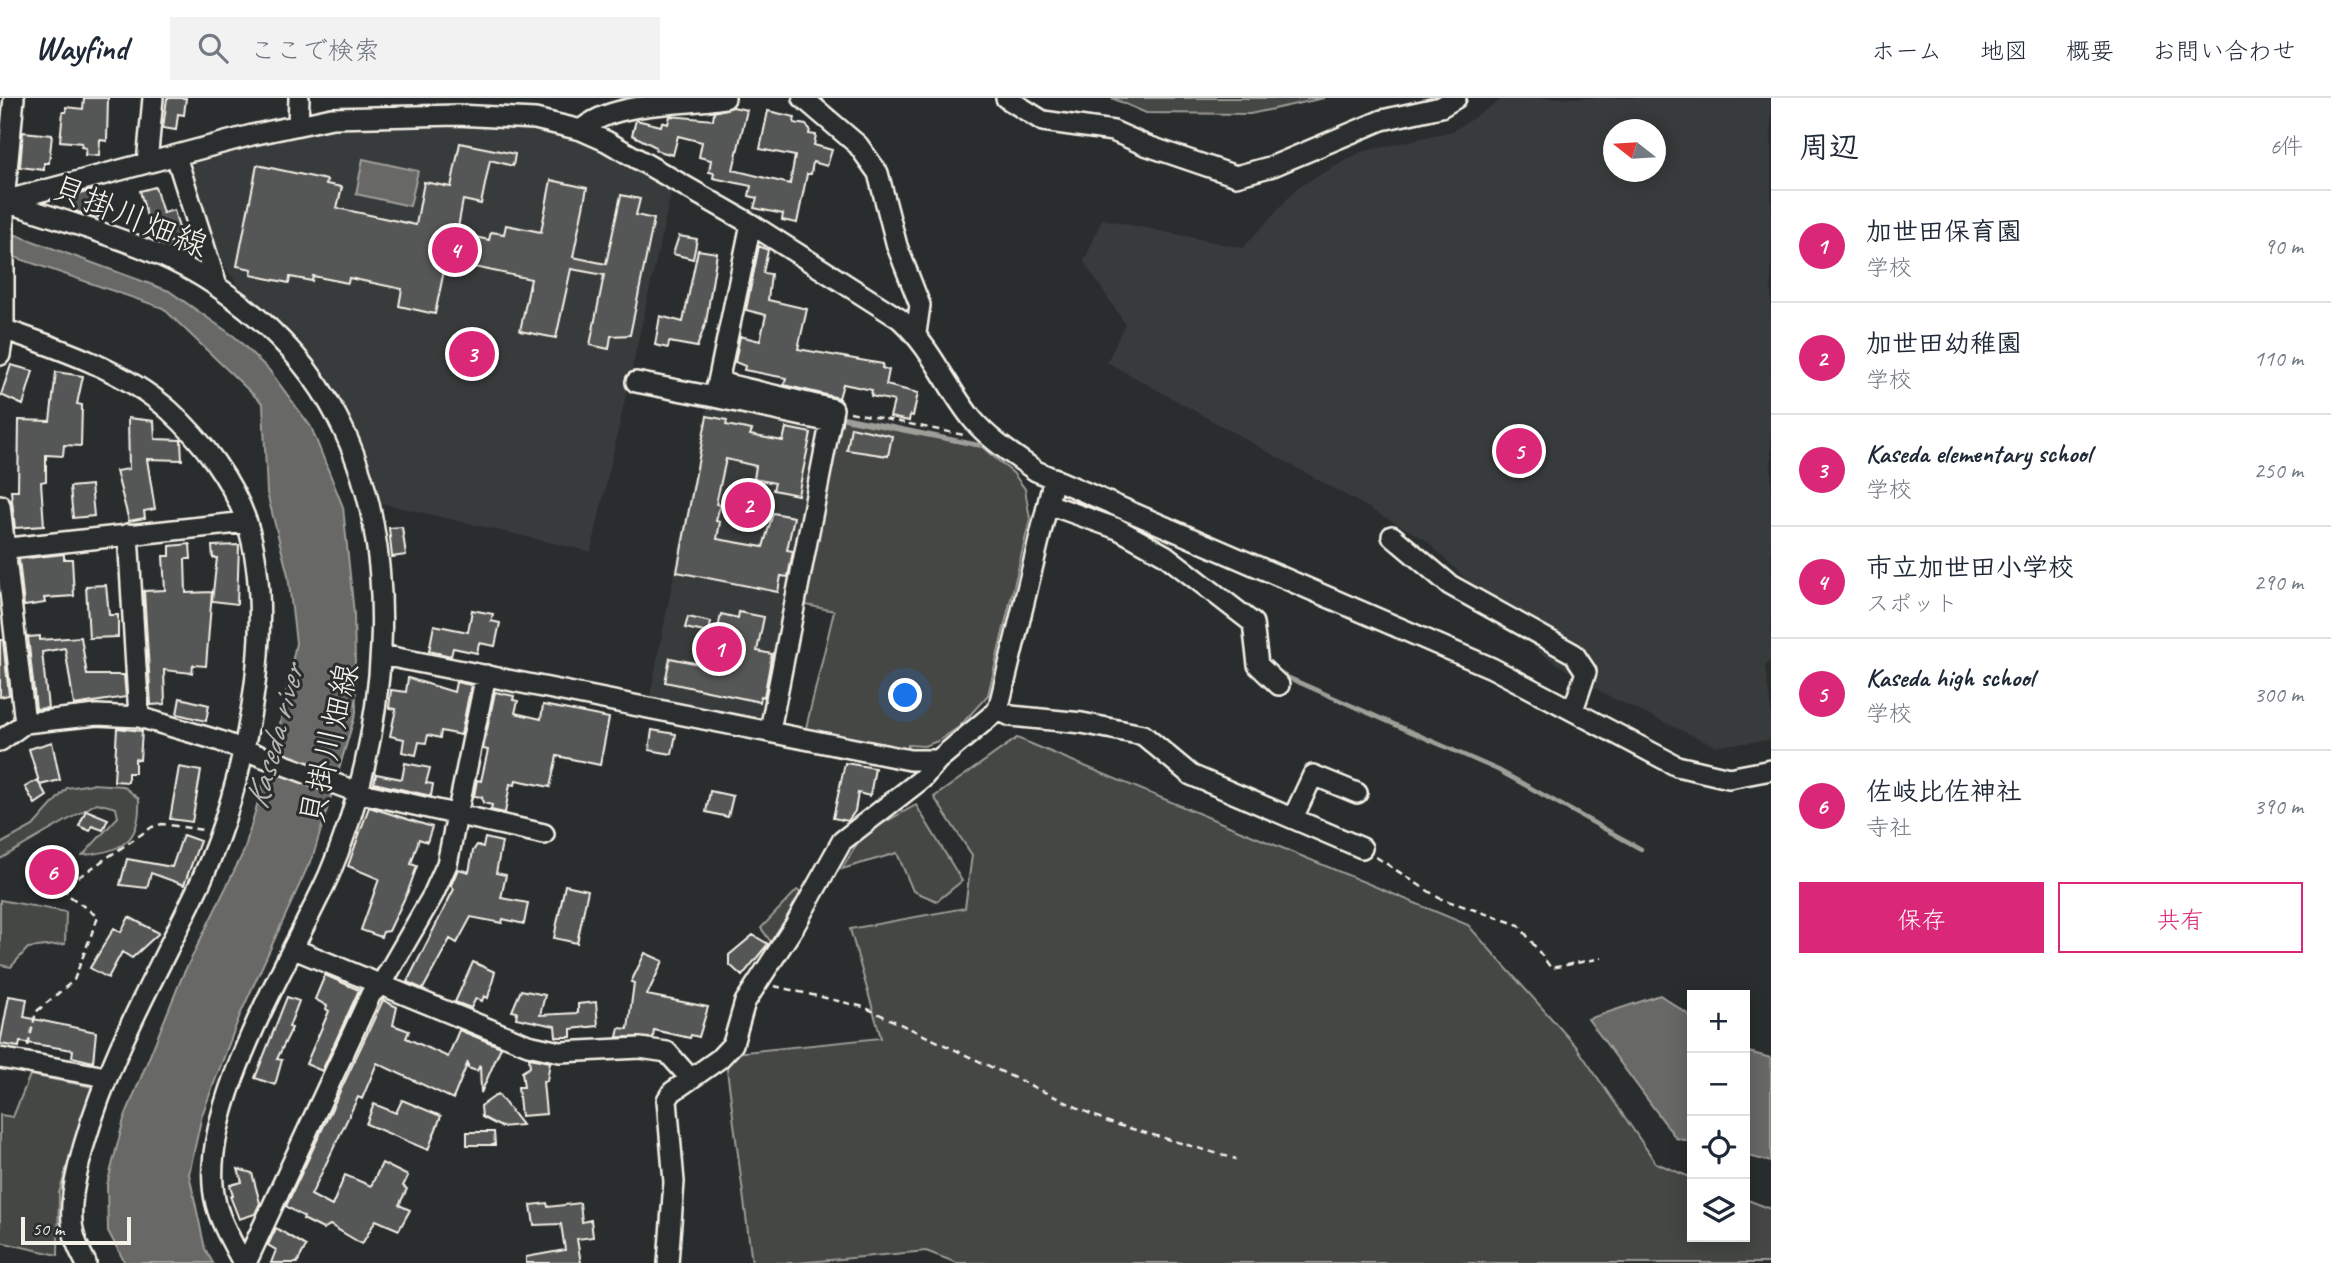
<!DOCTYPE html>
<html lang="ja">
<meta charset="utf-8">
<style>
:root{--surface:#fff;--page:#f2f2f3;--text:#1f2937;--muted:#747a83;--line:#e0e1e3;--accent:#db2777}
body{margin:0;font-family:Caveat,"Klee One",sans-serif;background:var(--page);color:var(--text)}
.controls{position:absolute;right:21px;bottom:21px;display:grid;overflow:hidden;border-radius:0px;box-shadow:0 4px 18px #0003}
.controls button{width:63px;height:63px;display:grid;place-items:center;padding:0;border:0;border-bottom:2px solid var(--line);background:var(--surface);color:var(--text);font:35px sans-serif}
.compass{position:absolute;left:1603px;top:21px;width:63px;height:63px;border-radius:50%;background:var(--surface);box-shadow:0 4px 18px #0003;rotate:287deg}
.scale{position:absolute;left:21px;bottom:18px;width:110px;box-sizing:border-box;padding-left:7px;border:4px solid #f4f1e8;border-top:0;font-size:19px;line-height:24px;white-space:nowrap;color:#f4f1e8;-webkit-text-stroke:5px #2a2d2e;paint-order:stroke}
.you{position:absolute;left:906px;top:598px;width:24px;height:24px;margin:-18px;border:5px solid #fff;border-radius:50%;background:#1a73e8;box-shadow:0 0 0 10px #1a73e833}
.badge{display:grid;place-items:center;width:46px;height:46px;border-radius:50%;background:var(--accent);color:#fff;font-size:23px;font-weight:700}
.pin{position:absolute;translate:-50% -50%;border:4px solid #fff;box-shadow:0 2px 7px #0006}
.list{margin:0;padding:0;list-style:none}
h2{display:flex;justify-content:space-between;align-items:center;height:91px;margin:0;padding:0 28px;font-size:30px}
h2 small{font-size:23px;font-weight:400;color:var(--muted)}
.list li{display:grid;grid-template-columns:46px 1fr auto;gap:21px;align-items:center;box-sizing:border-box;height:112px;padding:0 28px;border-top:2px solid var(--line)}
.list b{display:block;font-size:26px;white-space:nowrap}
.list p{margin:0;font-size:23px;white-space:nowrap;color:var(--muted)}
.list em{font-size:23px;font-style:normal;color:var(--muted)}
.actions{display:flex;gap:14px;padding:21px 28px}
.actions a{flex:1;padding:16px 0;border:2px solid var(--accent);border-radius:0px;text-align:center;font-size:24px;color:var(--accent)}
.actions .main{background:var(--accent);color:#fff}
.icon{flex:none;width:38px;height:38px;fill:none;stroke:currentColor;stroke-width:2;stroke-linecap:round;stroke-linejoin:round}
.map{position:relative;flex:none;width:1771px;height:1165px;overflow:hidden}
header{display:flex;align-items:center;gap:42px;box-sizing:border-box;height:98px;padding:0 35px;background:var(--surface);border-bottom:2px solid var(--line)}
header strong{font-size:33px}
nav{display:flex;gap:38px;margin-inline-start:auto;font-size:24px}
.search{width:490px;height:63px;background:var(--page);display:flex;align-items:center;gap:18px;box-sizing:border-box;padding:0 24px;border-radius:0px;color:var(--muted);font-size:26px}
main{display:flex}
aside{flex:1;background:var(--surface)}
.map>svg:first-child{display:block}
</style>
<header>
<strong>Wayfind</strong>
<div class="search"><svg class="icon" aria-label="search" viewBox="0 0 24 24"><circle cx="10" cy="10" r="6"/><path d="M15 15l6 6"/></svg>ここで検索</div>
<nav><a>ホーム</a><a>地図</a><a>概要</a><a>お問い合わせ</a></nav>
</header>
<main>
<div class="map">
<svg width="1771" height="1165" viewBox="0 0 1771 1165">
<rect width="100%" height="100%" fill="#2a2d2e"/>
<filter id="ink" filterUnits="userSpaceOnUse"><feTurbulence type="fractalNoise" baseFrequency=".0143" numOctaves="2"/><feDisplacementMap in="SourceGraphic" scale="14" xChannelSelector="R" yChannelSelector="G"/><feConvolveMatrix kernelMatrix="1 2 1 2 8 2 1 2 1" color-interpolation-filters="sRGB"/></filter>
<g filter="url(#ink)">
<!-- built -->
<path fill="#373a3a" fill-rule="evenodd" d="M1504,0H1771V563L1765,568L1771,612V642L1715,648L1610,599L1540,555L1426,442L1107,264L1125,226L1084,164L1102,121L1243,150L1298,89L1361,54L1453,33ZM1614,32H1656V74H1614Z
M357,26H492L544,32L590,45L672,91L591,454L381,405L363,348L323,274L296,238L238,187L224,168L212,143L192,69L198,61L302,33Z
M708,304L819,326L822,333L764,616L758,622L650,598Z"/>
<!-- green -->
<path fill="#444645" stroke="#9c9c96" stroke-width="2" d="M1112,0H1324L1250,16L1146,15Z
M839,321L982,349L1013,375L1025,391L1030,421L988,597L959,629L938,643L924,648L908,647L907,653L805,634L834,513L802,506Z
M1017,640L1468,827L1576,948L1656,1065L1692,1080V1139H1745V1101L1771,1111V1165H957L926,1153L798,1165H752L725,956L881,940L850,831L965,810L972,757L934,699Z
M92,686L123,688L139,701C141,743 122,754 83,757L118,719L116,710L97,705L0,761V746L33,728L67,690Z
M916,707L962,783L937,803L913,793L897,755L842,771L862,737Z
M797,792L804,797L773,847L761,830Z
M0,802L66,814L65,846L28,850L11,869L0,867Z
M30,977L93,989L59,1095L58,1157L0,1144V1017L13,1019Z"/>
<!-- water -->
<path fill="#676866" stroke="#9f9f9a" stroke-width="2" d="M363,61L418,73L410,108L356,96Z
M0,131L169,193L235,239L269,272L311,329L343,409L354,516L356,614L314,755L240,917L202,1017L189,1076L205,1151L213,1165H125L108,1133L107,1087L124,1021L182,879L244,753L280,626L296,545L288,477L267,395L263,306L163,210L0,154Z
M1660,897L1692,919V1044L1676,1040L1588,921Z
M1745,953L1771,960V1064L1745,1057Z"/>
<g fill="none" stroke-linecap="round" stroke-linejoin="round">
<!-- stream -->
<path stroke="#9f9f9a" stroke-width="4.5" d="M838,318L978,347
M1280,576L1498,672L1641,751"/>
</g>
<!-- building -->
<path fill="#555756" stroke="#f4f1e8" stroke-width="2" d="M84,0H108L107,43L100,42L99,58L85,57L86,50L81,49L82,45L60,43L63,14H66V9L83,11Z
M167,0H186L184,17L178,16L176,32L163,30Z
M733,9L747,12L733,72L790,86L795,58L760,51L768,13L795,19L794,25L806,27L810,31L809,36L816,37L814,47L832,52L827,68L813,64L811,76H807L797,125L782,122L783,116L754,110L757,100L749,98L751,88L713,80L714,75L709,74L711,62L699,59L702,44L678,38L673,57L655,52L656,49L632,37L636,22L661,28L662,24L668,26L670,18L713,22L714,14Z
M23,34L52,37L49,65H44V72L20,69Z
M460,45L515,56L513,68L490,62L481,106L463,102L457,135L489,142L491,134L504,136L506,127L541,134L551,82L587,90L573,159L606,166L621,97L640,101L636,117L654,121L630,237L611,238L609,251L590,247L604,177L571,171L556,240L520,233L531,181L446,163L435,216L399,208L402,191L349,180L348,185L313,178L312,183L290,179L289,185L251,177L252,171L237,168L257,67L327,82L326,86L342,89L337,110L416,127L424,84L451,89Z
M155,89L163,115L174,112L182,141L164,146L153,141L140,93Z
M94,92L101,118L95,120L72,112L68,99Z
M679,138L697,141L693,161L673,156Z
M759,148L768,152L763,175L771,176L768,202L807,211L798,251L883,266L882,270L889,272L886,287L918,295L913,318L910,317L909,323L890,319L894,303L871,298L872,292L843,286L839,300L784,287L786,280L744,272L745,268L735,264L740,238L760,243L766,217L746,212Z
M698,152L717,155L706,224L697,249L669,244L668,250L655,247L660,218L683,224Z
M11,267L33,273L23,307L1,297Z
M56,274L83,278L77,306L82,307L81,348L64,347L63,358L46,357V383L41,384L44,428L15,430L11,393H18L19,322L50,323Z
M707,318L727,322L726,327L752,332L750,337L783,343L786,330L811,335L798,397L773,392L775,385L754,381L756,368L726,361L716,406L720,407L716,423L720,424L717,441L763,449L773,415L794,419L787,452L793,453L788,479L781,478L778,494L677,474Z
M128,320L154,323L155,341L181,342L182,362L147,361L155,411L144,413L145,420L129,423L116,373L129,371Z
M851,329L892,338L888,358L847,352Z
M91,387L94,418L73,420L70,389Z
M402,429L406,457L392,459L389,430Z
M190,446L191,461H185L186,495L212,494L206,568L193,567L192,575L164,572L165,606L151,607L144,493L165,492L163,458H170V448Z
M239,447L237,506L212,503L217,460H213L212,448Z
M64,456V461H72L74,498L44,500L45,505L24,508L19,461Z
M106,487L109,517H118V539L89,540L86,488Z
M472,512L493,516L491,523L500,525L495,548L479,545L477,555L453,550L451,558L429,553L434,527L468,534Z
M739,514L764,519L757,553L772,556L764,599L761,598L760,604L665,584L670,560L729,572L736,540L717,536L721,516L738,520Z
M688,519L711,524L709,535L685,530Z
M40,538V542L81,539L87,577H124L126,599L74,607L65,550L42,554L48,610L36,611L28,539Z
M0,542H3L9,597L0,599Z
M408,580L454,594L456,584L471,587L461,637L441,633L440,640L428,637L426,645L419,644L416,657L402,654L404,641L390,638L396,611L389,610L391,592L406,594Z
M495,594L514,598L513,602L518,603L515,615L541,621L543,607L609,620L600,667L557,658L550,689L516,682L515,687L510,686L505,715L491,712L492,707L483,705L482,699L474,698L477,682L481,683L488,652L483,651Z
M180,600L209,607L206,623L177,616Z
M117,630L142,633L140,662L135,661V675H128V684L114,683Z
M652,632L676,636L672,656L649,652Z
M52,644L60,682L40,687L47,698L35,706L25,689L37,682L40,687L29,651Z
M405,665L430,670L426,685L433,686L431,698L374,685L376,676L402,681Z
M845,665L875,670L870,698L858,695L855,713L848,723L833,720Z
M179,669L201,673L192,724L170,721Z
M710,693L733,698L728,719L706,714Z
M369,709L432,729L427,744L419,741L411,766L417,768L408,793L389,833L383,834L381,839L361,832L379,781L348,768Z
M86,712L108,721L103,732L92,728L90,733L79,728Z
M183,737L200,743L184,787L151,775L147,790L120,787L127,761L172,769Z
M485,740L502,744L496,775L506,777L501,800L528,805L524,826L503,821L502,825L471,819L457,845L450,841L423,891L407,884L454,791L451,787L458,771L469,774L473,753L477,747L483,749Z
M565,787L588,792L577,845L554,840Z
M129,819L159,835L132,860L122,854L108,880L90,870L114,830L121,834Z
M753,837L768,846L742,878L729,866V857Z
M645,855L663,863L647,897L708,909L699,939L691,937L690,940L654,932L653,940L617,939L619,930L628,931L634,885L631,884Z
M473,864L495,874L488,900L484,898L482,903L476,900L471,910L455,904Z
M325,877L359,892L322,973L306,966L329,913L326,911L327,908L315,901Z
M521,892L545,897L540,917L578,915V906L596,904L598,928L571,931V939H556L555,928L516,920L517,914L512,913Z
M9,898L27,901L24,919L96,934L93,964L72,959L73,952L20,944L19,949L0,946Z
M287,899L299,903L289,929L292,930L277,961L282,962L275,987L255,980Z
M383,902L397,909L393,927L409,933L406,940L448,959L459,932L501,949L481,995L480,967L477,973L468,970V964L453,1001L377,965L362,1001L358,999L311,1097L332,1108L345,1077L371,1088L382,1065L408,1078L403,1088L407,1091L399,1107L410,1112L399,1132L376,1122L362,1146L330,1127L323,1131L303,1121L304,1119L286,1108Z
M529,960L550,964L547,983L543,984L546,1016L521,1018L518,989H524L522,974L530,969Z
M498,996L522,1027L501,1029L482,1019L481,1008Z
M402,1002L441,1018L428,1052L366,1026L374,1006L396,1015Z
M467,1034H494L495,1047H467Z
M238,1071L252,1075L260,1105L255,1116L239,1121L230,1098H233L230,1087L242,1084Z
M547,1105L548,1109L580,1105L582,1124L591,1122L593,1139L577,1141L581,1165H526V1159L565,1152L561,1126L534,1127L531,1107Z
M276,1130L306,1148L297,1165H271L276,1152L268,1147Z"/>
<g fill="none" stroke-linecap="round" stroke-linejoin="round">
<!-- minor casing -->
<g stroke="#f4f1e8" stroke-width="24">
<path id="minor" d="M803,0L858,47L878,75L897,148L920,207L916,235
M1006,0L1043,23L1113,33L1145,47L1236,78L1273,68L1382,22L1441,9L1456,0
M298,27L299,0
M581,32C614,2 681,8 725,0
M176,58L217,188
M147,65L153,0
M1,102C70,126 159,147 219,190C267,223 310,267 337,319C407,451 387,644 329,777C292,860 193,1016 216,1106C221,1126 233,1146 243,1165
M4,103L252,37L332,20L457,17L535,21L581,32L606,43L751,126L900,221C932,250 947,290 973,322C991,343 1014,357 1036,373L1492,570L1677,668L1729,680L1771,672
M751,126L718,284L833,311L770,632
M0,230C58,250 122,271 169,312C202,342 233,383 247,425C279,525 244,690 201,783C160,871 111,952 84,1047C77,1074 66,1111 75,1140C77,1148 82,1157 86,1165
M0,257L4,231V103L14,0
M636,284L714,299L716,289
M714,299L831,324
M1048,406L1118,431L1165,457L1253,525L1258,567L1279,587
M0,407L25,625
M128,436L139,619
M1392,438L1450,487L1574,556L1586,574L1573,612
M0,451L247,424
M382,557L910,662H938
M998,612L1011,618L1082,625L1143,637L1191,677L1362,750
M0,643L25,625L97,617L139,619L220,643L357,694L544,736
M1293,720L1313,677L1357,695
M294,851L528,947L560,954L640,950L667,954L690,980
M0,960L106,979
M246,1165L371,896L381,887L433,797L447,766L486,577
M668,1165L674,1084L667,1002L672,994L719,961L733,946L745,904L795,827L842,743L922,681L938,662L998,612L1054,380"/>
</g>
<!-- path -->
<path stroke="#f4f1e8" stroke-width="2.5" stroke-dasharray="7 5" stroke-linecap="butt" d="M850,314L964,337
M1376,759L1439,800L1519,827L1551,870L1602,860
M774,888L864,909L1108,1024L1236,1061
M28,948L36,914L74,882L98,819L67,796L64,789L152,729L162,726L203,732"/>
<!-- minor -->
<use href="#minor" stroke="#2a2d2e" stroke-width="19"/>
</g>
</g>
<g text-anchor="middle" dominant-baseline="central" stroke-width="6" stroke-linejoin="round" paint-order="stroke">
<!-- street labels -->
<g font-size="33" fill="#f4f1e8" stroke="#2a2d2e">
<text transform="translate(130 118) rotate(22)">貝掛川畑線</text>
<text transform="translate(329 646) rotate(-77)">貝掛川畑線</text>
</g>
<!-- water labels -->
<g font-size="35" font-style="italic" fill="#b5b3ae" stroke="#2a2d2e">
<text transform="translate(274 639) rotate(-75)">Kaseda river</text>
</g>
</g>
</svg>
<div class="controls">
<button>+</button>
<button>−</button>
<button><svg class="icon" aria-label="locate" viewBox="0 0 24 24"><circle cx="12" cy="12" r="6"/><path d="M12 2v4M12 18v4M2 12h4M18 12h4"/></svg></button>
<button><svg class="icon" aria-label="layers" viewBox="0 0 24 24"><path d="M12 4l9 5-9 5-9-5zM3 14l9 5 9-5"/></svg></button>
</div>
<svg class="compass" viewBox="-18 -18 36 36"><path d="M0-13l5 13h-10z" fill="#e53935"/><path d="M0 13l5-13h-10z" fill="#747a83"/></svg>
<div class="scale">50 m</div>
<div class="you"></div>
<div class="pin badge" style="left:719px;top:551px">1</div>
<div class="pin badge" style="left:748px;top:407px">2</div>
<div class="pin badge" style="left:472px;top:256px">3</div>
<div class="pin badge" style="left:455px;top:152px">4</div>
<div class="pin badge" style="left:1519px;top:353px">5</div>
<div class="pin badge" style="left:52px;top:774px">6</div>
</div>
<aside>
<h2>周辺<small>6件</small></h2>
<ul class="list">
<li><span class="badge">1</span><div><b>加世田保育園</b><p>学校</p></div><em>90 m</em></li>
<li><span class="badge">2</span><div><b>加世田幼稚園</b><p>学校</p></div><em>110 m</em></li>
<li><span class="badge">3</span><div><b>Kaseda elementary school</b><p>学校</p></div><em>250 m</em></li>
<li><span class="badge">4</span><div><b>市立加世田小学校</b><p>スポット</p></div><em>290 m</em></li>
<li><span class="badge">5</span><div><b>Kaseda high school</b><p>学校</p></div><em>300 m</em></li>
<li><span class="badge">6</span><div><b>佐岐比佐神社</b><p>寺社</p></div><em>390 m</em></li>
</ul>
<div class="actions"><a class="main">保存</a><a>共有</a></div>
</aside>
</main>
